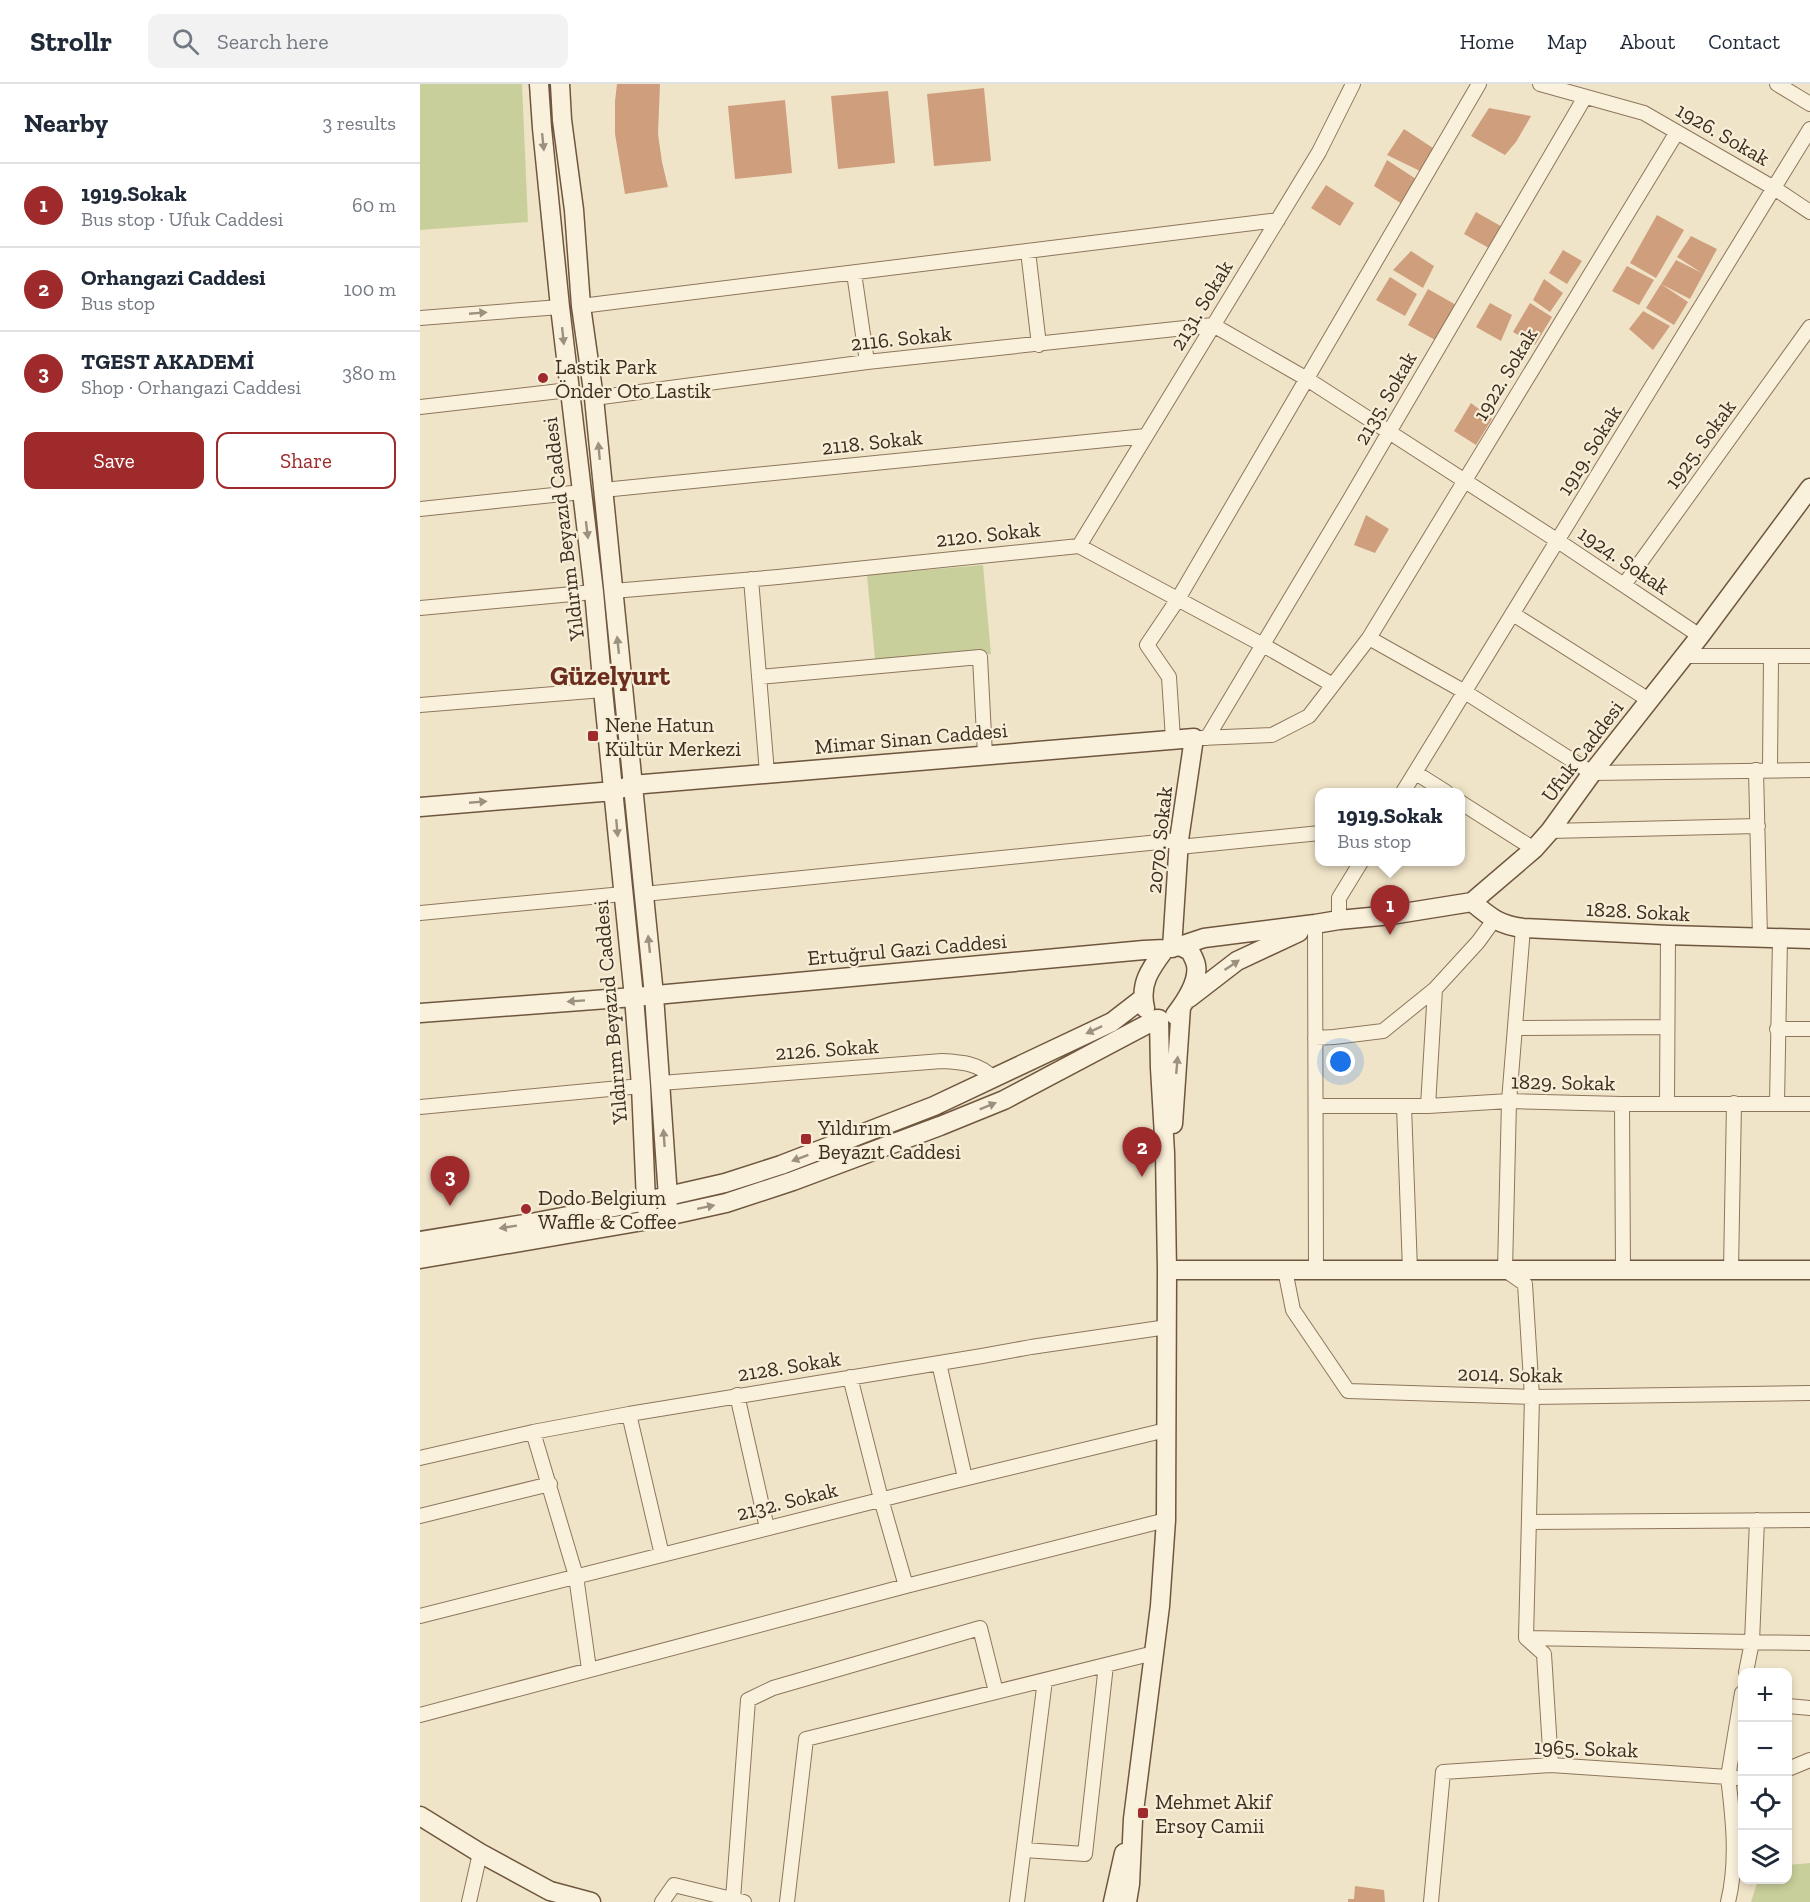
<!DOCTYPE html>
<meta charset="utf-8">
<style>
:root{--surface:#fff;--page:#f2f2f3;--text:#1f2937;--muted:#747a83;--line:#e0e1e3;--accent:#9e2a2b}
body{margin:0;font-family:"Zilla Slab",serif;background:var(--page);color:var(--text)}
.controls{position:absolute;right:18px;bottom:18px;display:grid;overflow:hidden;border-radius:12px;box-shadow:0 3px 9px #0003}
.controls button{width:54px;height:54px;display:grid;place-items:center;padding:0;border:0;border-bottom:2px solid var(--line);background:var(--surface);color:var(--text);font:30px sans-serif}
.you{position:absolute;left:921px;top:978px;width:21px;height:21px;margin:-15px;border:4px solid #fff;border-radius:50%;background:#1a73e8;box-shadow:0 0 0 9px #1a73e833}
.badge{display:grid;place-items:center;width:39px;height:39px;border-radius:50%;background:var(--accent);color:#fff;font-size:20px;font-weight:700}
.pin{position:absolute;translate:-50% -50px;filter:drop-shadow(0 2px 3px #0008)}
.pin::after{content:'';position:absolute;top:32px;width:21px;height:18px;background:inherit;clip-path:polygon(0 0,100% 0,50% 100%)}
.popup{position:absolute;left:895px;top:704px;width:150px;height:78px;box-sizing:border-box;display:grid;place-content:center;border-radius:12px;background:var(--surface);filter:drop-shadow(0 2px 4px #0005);font-size:20px;white-space:nowrap;color:var(--muted)}
.popup b{font-size:22px;color:var(--text)}
.popup::after{content:'';position:absolute;left:50%;top:100%;margin-left:-12px;border:12px solid transparent;border-top-color:var(--surface)}
.list{margin:0;padding:0;list-style:none}
h2{display:flex;justify-content:space-between;align-items:center;height:78px;margin:0;padding:0 24px;font-size:26px}
h2 small{font-size:20px;font-weight:400;color:var(--muted)}
.list li{display:grid;grid-template-columns:39px 1fr auto;gap:18px;align-items:center;box-sizing:border-box;height:84px;padding:0 24px;border-top:2px solid var(--line)}
.list b{display:block;font-size:22px;white-space:nowrap}
.list p{margin:0;font-size:20px;white-space:nowrap;color:var(--muted)}
.list em{font-size:20px;font-style:normal;color:var(--muted)}
.actions{display:flex;gap:12px;padding:18px 24px}
.actions a{flex:1;padding:14px 0;border:2px solid var(--accent);border-radius:12px;text-align:center;font-size:21px;color:var(--accent)}
.actions .main{background:var(--accent);color:#fff}
.icon{flex:none;width:33px;height:33px;fill:none;stroke:currentColor;stroke-width:2;stroke-linecap:round;stroke-linejoin:round}
.map{position:relative;flex:none;width:1390px;height:1818px;overflow:hidden}
header{display:flex;align-items:center;gap:36px;box-sizing:border-box;height:84px;padding:0 30px;background:var(--surface);border-bottom:2px solid var(--line)}
header strong{font-size:28px}
nav{display:flex;gap:33px;margin-inline-start:auto;font-size:21px}
.search{width:420px;height:54px;background:var(--page);display:flex;align-items:center;gap:15px;box-sizing:border-box;padding:0 21px;border-radius:12px;color:var(--muted);font-size:22px}
main{display:flex}
aside{flex:1;background:var(--surface)}
.map>svg:first-child{display:block}
</style>
<header>
<strong>Strollr</strong>
<div class="search"><svg class="icon" aria-label="search" viewBox="0 0 24 24"><circle cx="10" cy="10" r="6"/><path d="M15 15l6 6"/></svg>Search here</div>
<nav><a>Home</a><a>Map</a><a>About</a><a>Contact</a></nav>
</header>
<main>
<aside>
<h2>Nearby<small>3 results</small></h2>
<ul class="list">
<li><span class="badge">1</span><div><b>1919.Sokak</b><p>Bus stop · Ufuk Caddesi</p></div><em>60 m</em></li>
<li><span class="badge">2</span><div><b>Orhangazi Caddesi</b><p>Bus stop</p></div><em>100 m</em></li>
<li><span class="badge">3</span><div><b>TGEST AKADEMİ</b><p>Shop · Orhangazi Caddesi</p></div><em>380 m</em></li>
</ul>
<div class="actions"><a class="main">Save</a><a>Share</a></div>
</aside>
<div class="map">
<svg width="1390" height="1818" viewBox="0 0 1390 1818">
<rect width="100%" height="100%" fill="#f0e4c8"/>
<!-- green -->
<path fill="#c9cf9b" d="M0,0H102L108,138L0,146Z
M563,481L571,570L455,575L447,491Z
M1390,1779V1818H1331L1338,1796H1368V1781Z"/>
<!-- building -->
<path fill="#cf9f7d" d="M197,0H240L238,50L242,78L248,103L205,110L195,50V17Z
M564,4L571,77L514,82L507,10Z
M468,7L475,79L418,85L411,12Z
M365,16L372,89L315,95L308,22Z
M1069,24L1111,32L1096,58L1085,71L1051,52Z
M984,45L1013,64L1000,87L967,71Z
M967,76L996,95L982,120L954,102Z
M906,101L934,119L920,142L891,124Z
M1056,128L1086,145L1074,167L1044,150Z
M1237,131L1264,146L1236,194L1210,179Z
M1271,152L1297,165L1270,215L1241,200L1268,218L1254,241L1226,224L1256,176L1282,189L1257,173Z
M1143,166L1162,177L1147,200L1129,189Z
M991,167L1014,182L1003,204L973,186Z
M1207,182L1234,196L1219,221L1192,207Z
M970,193L997,210L985,232L956,216Z
M1124,195L1143,209L1130,228L1113,216Z
M1008,205L1038,222L1017,257L988,241Z
M1070,219L1092,231L1081,257L1056,243Z
M1110,219L1132,233L1115,261L1093,248Z
M1223,227L1250,242L1233,266L1209,245Z
M1051,319L1072,335L1056,361L1034,347Z
M946,431L969,445L955,469L934,461Z
M935,1802L964,1806L965,1818H928V1815H934Z"/>
<g fill="none" stroke-linecap="round" stroke-linejoin="round">
<!-- street casing -->
<g stroke="#8d765c" stroke-width="16">
<path id="street" d="M1120,0L1224,29L1354,104L1390,128
M1357,0L1390,20
M608,167L619,261
M434,189L447,278
M161,222L858,136
M0,234L140,223
M174,314L447,278L793,241L887,295L1138,457L1280,552
M0,323L149,306
M183,406L726,352
M0,425L162,408
M659,462L899,68L933,0
M331,495L347,689
M1204,501L1390,243
M193,507L358,493L659,462L843,561L913,601
M0,524L174,508
M1093,530L1229,616
M949,554L1257,48
M1264,572H1390
M339,593L560,573L565,671
M0,621L183,606
M781,654L852,651L889,632L949,554L1045,608L1172,689L1390,686
M787,654L927,420L1165,13
M753,655L749,593L727,561L758,515L1059,0
M1336,686L1340,854
M1350,686L1351,573
M996,689L1026,708
M983,708L1390,45
M1040,718L1114,765
M1130,747L1338,742
M759,763L900,749
M224,810L759,756
M0,829L203,810
M919,836V814L941,778
M895,840L896,1186
M1103,844L1089,1017L1085,1186L1105,1200L1112,1313L1106,1554L1124,1570L1131,1681
M1095,944L1247,943
M1357,945H1390
M895,954L914,953L963,947L1015,905L1058,858L1074,836
M241,999L522,977C541,978 559,979 573,994
M1247,1018L1248,851
M1357,1019L1360,855
M1202,1020L1203,1186
M896,1022H1008L1089,1017L1202,1020H1390
M984,1022L990,1186
M1008,1022L1015,905
M0,1023L221,1002
M865,1186L873,1226L928,1307L1112,1313L1390,1309
M1311,1186L1314,1019
M519,1279L545,1394
M430,1293L461,1415L486,1502
M317,1311L347,1444
M209,1330L242,1471
M113,1348L156,1492L169,1585
M0,1374L113,1348L209,1330L562,1272L611,1263L747,1243
M0,1432L130,1400
M1109,1438L1390,1436
M0,1532L531,1398L746,1346
M1106,1554L1390,1559
M1326,1588L1332,1558L1337,1436
M1368,1622L1390,1624
M0,1631L486,1502L746,1436
M1368,1685L1390,1676
M604,1766L665,1770L686,1581
M313,1815L328,1616L353,1604L560,1544L576,1608
M49,1818L60,1769
M242,1818L254,1801L324,1818
M367,1818L386,1655L734,1569
M597,1818L625,1596
M1011,1818L1023,1688L1131,1681L1308,1693L1322,1609
M1308,1818C1318,1777 1313,1734 1308,1693L1322,1694"/>
</g>
<!-- secondary casing -->
<g stroke="#6f573f" stroke-width="21">
<path id="secondary" d="M119,0L122,44L140,223L174,508L183,606L214,913L221,1002L226,1117L229,1136
M140,0L142,36L154,126L161,222L174,314L234,911L248,1113L247,1132
M0,723L194,707L212,701L774,654L759,756L752,864
M1052,818C1070,833 1079,841 1103,844L1248,851L1390,855
M769,914L817,877L879,848
M725,924C719,899 731,884 745,865
M0,929L214,913L724,866L745,865L760,862L784,854L895,840L919,836L971,831L1052,818L1114,765L1130,747L1172,689L1280,552L1390,404
M755,931C765,918 779,898 776,881C775,876 772,871 770,867L760,862
M753,1040L761,923
M0,1157L111,1139L226,1117L305,1099L361,1081L514,1022L692,938L723,914
M0,1175L229,1136L306,1119L373,1097L520,1042L584,1016L737,935
M747,1186H1390
M0,1732L60,1769L130,1807L171,1818
M693,1818L704,1769
M707,1818L710,1800L713,1735L740,1522L746,1436L747,1186L745,1069L740,984L739,935"/>
</g>
<!-- street -->
<use href="#street" stroke="#faf1dc" stroke-width="14"/>
<!-- secondary -->
<use href="#secondary" stroke="#faf1dc" stroke-width="18"/>
</g>
<!-- one-way arrows -->
<defs><path id="oneway-solid" d="M-6-.8H1V-3.2L6.5 0L1 3.2V.8H-6Z" transform="scale(1.5)"/></defs>
<g fill="#9c907e">
<use href="#oneway-solid" transform="translate(123 58) rotate(84)"/>
<use href="#oneway-solid" transform="translate(58 229) rotate(-5)"/>
<use href="#oneway-solid" transform="translate(143 252) rotate(84)"/>
<use href="#oneway-solid" transform="translate(179 367) rotate(-95)"/>
<use href="#oneway-solid" transform="translate(167 446) rotate(83)"/>
<use href="#oneway-solid" transform="translate(198 561) rotate(-96)"/>
<use href="#oneway-solid" transform="translate(58 718) rotate(-5)"/>
<use href="#oneway-solid" transform="translate(197 744) rotate(85)"/>
<use href="#oneway-solid" transform="translate(229 860) rotate(-96)"/>
<use href="#oneway-solid" transform="translate(812 881) rotate(-34)"/>
<use href="#oneway-solid" transform="translate(156 917) rotate(176)"/>
<use href="#oneway-solid" transform="translate(674 946) rotate(155)"/>
<use href="#oneway-solid" transform="translate(757 981) rotate(-85)"/>
<use href="#oneway-solid" transform="translate(568 1022) rotate(-22)"/>
<use href="#oneway-solid" transform="translate(244 1054) rotate(-94)"/>
<use href="#oneway-solid" transform="translate(380 1074) rotate(159)"/>
<use href="#oneway-solid" transform="translate(286 1123) rotate(-12)"/>
<use href="#oneway-solid" transform="translate(88 1143) rotate(171)"/>
</g>
<!-- markers -->
<g fill="#9e2a2b" stroke="#f7eed8" stroke-width="2">
<circle cx="123" cy="294" r="6"/>
<rect x="167" y="646" width="12" height="12" rx="3"/>
<rect x="380" y="1049" width="12" height="12" rx="3"/>
<circle cx="106" cy="1125" r="6"/>
<rect x="717" y="1723" width="12" height="12" rx="3"/>
</g>
<g text-anchor="middle" dominant-baseline="central" stroke-width="4.5" stroke-linejoin="round" paint-order="stroke">
<!-- street labels -->
<g font-size="21" fill="#3d2e20" stroke="#f7eed8">
<text transform="translate(1303 50) rotate(30)">1926. Sokak</text>
<text transform="translate(781 221) rotate(-59)">2131. Sokak</text>
<text transform="translate(481 254) rotate(-6)">2116. Sokak</text>
<text transform="translate(1085 290) rotate(-59)">1922. Sokak</text>
<text transform="translate(965 314) rotate(-60)">2135. Sokak</text>
<text transform="translate(452 358) rotate(-6)">2118. Sokak</text>
<text transform="translate(1280 360) rotate(-54)">1925. Sokak</text>
<text transform="translate(1169 366) rotate(-58)">1919. Sokak</text>
<text transform="translate(143 445) rotate(-97)">Yıldırım Beyazıd Caddesi</text>
<text transform="translate(568 450) rotate(-6)">2120. Sokak</text>
<text transform="translate(1204 476) rotate(34)">1924. Sokak</text>
<text transform="translate(491 654) rotate(-5)">Mimar Sinan Caddesi</text>
<text transform="translate(1162 667) rotate(-53)">Ufuk Caddesi</text>
<text transform="translate(739 756) rotate(-84)">2070. Sokak</text>
<text transform="translate(1218 827) rotate(3)">1828. Sokak</text>
<text transform="translate(487 865) rotate(-5)">Ertuğrul Gazi Caddesi</text>
<text transform="translate(190 928) rotate(-95)">Yıldırım Beyazıd Caddesi</text>
<text transform="translate(407 965) rotate(-4)">2126. Sokak</text>
<text transform="translate(1143 998) rotate(1)">1829. Sokak</text>
<text transform="translate(369 1282) rotate(-9)">2128. Sokak</text>
<text transform="translate(1090 1290) rotate(1)">2014. Sokak</text>
<text transform="translate(367 1417) rotate(-14)">2132. Sokak</text>
<text transform="translate(1166 1664) rotate(2)">1965. Sokak</text>
</g>
<!-- poi labels -->
<g font-size="21" fill="#3d2e20" stroke="#f7eed8" text-anchor="start">
<text x="135" y="282">Lastik Park<tspan x="135" dy="24">Önder Oto Lastik</tspan></text>
<text x="185" y="640">Nene Hatun<tspan x="185" dy="24">Kültür Merkezi</tspan></text>
<text x="398" y="1043">Yıldırım<tspan x="398" dy="24">Beyazıt Caddesi</tspan></text>
<text x="118" y="1113">Dodo Belgium<tspan x="118" dy="24">Waffle &amp; Coffee</tspan></text>
<text x="735" y="1717">Mehmet Akif<tspan x="735" dy="24">Ersoy Camii</tspan></text>
</g>
<!-- district labels -->
<g font-size="27" font-weight="bold" fill="#6b2e1e" stroke="#f7eed8">
<text x="190" y="592">Güzelyurt</text>
</g>
</g>
</svg>
<div class="controls">
<button>+</button>
<button>−</button>
<button><svg class="icon" aria-label="locate" viewBox="0 0 24 24"><circle cx="12" cy="12" r="6"/><path d="M12 2v4M12 18v4M2 12h4M18 12h4"/></svg></button>
<button><svg class="icon" aria-label="layers" viewBox="0 0 24 24"><path d="M12 4l9 5-9 5-9-5zM3 14l9 5 9-5"/></svg></button>
</div>
<div class="you"></div>
<div class="pin badge" style="left:970px;top:851px">1</div>
<div class="popup"><b>1919.Sokak</b>Bus stop</div>
<div class="pin badge" style="left:722px;top:1093px">2</div>
<div class="pin badge" style="left:30px;top:1122px">3</div>
</div>
</main>
